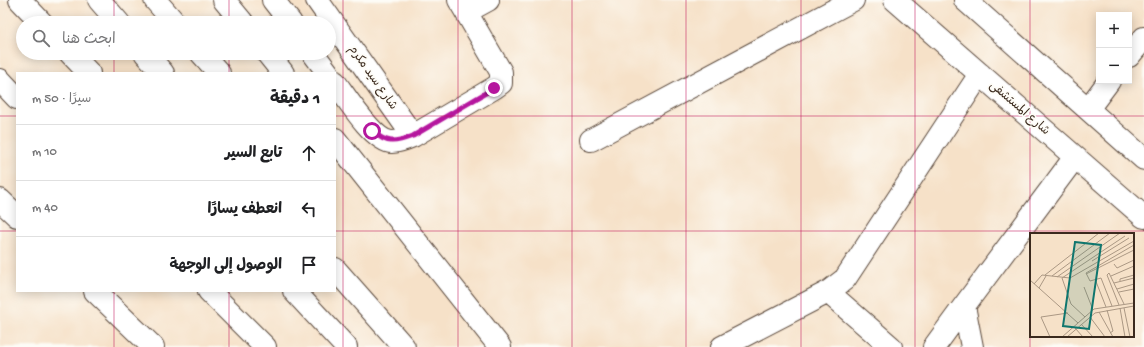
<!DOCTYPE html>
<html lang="ar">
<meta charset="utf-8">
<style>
:root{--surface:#fff;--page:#f6f6f6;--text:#202124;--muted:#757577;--line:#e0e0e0}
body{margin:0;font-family:"Gochi Hand","Playpen Sans Arabic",sans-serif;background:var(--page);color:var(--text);direction:rtl}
.controls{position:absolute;right:12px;top:12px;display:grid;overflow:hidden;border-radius:0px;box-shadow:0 2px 10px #0003}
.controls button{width:36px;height:36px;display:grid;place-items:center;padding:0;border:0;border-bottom:1px solid var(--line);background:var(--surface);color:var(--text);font:20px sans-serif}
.stop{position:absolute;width:12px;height:12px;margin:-9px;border:3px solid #b5179e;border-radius:50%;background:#fff}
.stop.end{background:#b5179e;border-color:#fff;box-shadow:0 1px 4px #0008}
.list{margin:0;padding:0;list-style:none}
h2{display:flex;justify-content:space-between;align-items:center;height:52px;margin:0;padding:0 16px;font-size:17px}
h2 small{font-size:13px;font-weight:400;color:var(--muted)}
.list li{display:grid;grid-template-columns:26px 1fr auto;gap:12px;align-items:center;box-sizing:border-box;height:56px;padding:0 16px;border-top:1px solid var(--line)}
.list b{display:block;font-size:15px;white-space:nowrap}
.list em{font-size:13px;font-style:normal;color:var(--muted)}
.icon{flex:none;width:22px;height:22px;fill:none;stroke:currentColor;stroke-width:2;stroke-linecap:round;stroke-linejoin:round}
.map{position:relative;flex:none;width:1144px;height:347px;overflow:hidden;direction:ltr}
.search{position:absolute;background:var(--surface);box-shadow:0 2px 10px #0003;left:16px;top:16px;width:320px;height:44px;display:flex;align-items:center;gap:10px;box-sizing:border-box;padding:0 14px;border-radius:22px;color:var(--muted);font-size:15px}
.panel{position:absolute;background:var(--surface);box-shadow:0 2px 10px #0003;left:16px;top:72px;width:320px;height:220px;border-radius:0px;direction:rtl}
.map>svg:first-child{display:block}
</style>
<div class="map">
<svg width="1144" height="347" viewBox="0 0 1144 347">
<rect width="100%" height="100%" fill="#fdfcf7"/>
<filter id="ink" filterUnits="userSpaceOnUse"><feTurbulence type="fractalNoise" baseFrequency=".025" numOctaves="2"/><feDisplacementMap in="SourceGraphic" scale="8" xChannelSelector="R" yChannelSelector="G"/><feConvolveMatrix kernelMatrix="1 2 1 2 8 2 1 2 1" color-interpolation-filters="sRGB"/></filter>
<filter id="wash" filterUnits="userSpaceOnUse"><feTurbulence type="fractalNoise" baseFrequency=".012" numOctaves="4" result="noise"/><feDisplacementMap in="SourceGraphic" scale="16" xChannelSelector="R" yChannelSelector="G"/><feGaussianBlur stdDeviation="0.9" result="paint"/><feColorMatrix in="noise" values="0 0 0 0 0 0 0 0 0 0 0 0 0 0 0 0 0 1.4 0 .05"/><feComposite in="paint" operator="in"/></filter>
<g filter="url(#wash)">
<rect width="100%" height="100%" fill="#f6e1c8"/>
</g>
<g filter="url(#ink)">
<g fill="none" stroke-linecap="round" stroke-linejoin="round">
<!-- minor casing -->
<g stroke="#574538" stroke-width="24">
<path id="minor" d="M20,0L42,23
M99,0L119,23
M155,0L175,23
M224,0L243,23
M273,0L291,23
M317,0L413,136
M895,0L1144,217
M965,0L1144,159
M466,12L488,0
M70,53L89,73
M145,53L163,73
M201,53L219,73
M267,53L283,73
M313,53L328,73
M1129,56L1144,38
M0,80L17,98
M335,82C346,97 374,142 392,142C399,142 406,139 413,136L494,88L501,83V72L459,0
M1088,109L1109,81
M335,139L500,347
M591,140L853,0
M0,200L17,216
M335,269L404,347
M95,291L153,347
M209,291L265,347
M294,291L346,347
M828,292L891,347
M964,306L972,347
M722,347L828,292L845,279L980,74
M934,347L964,306L1075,157"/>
</g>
<!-- minor -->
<use href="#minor" stroke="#fff" stroke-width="22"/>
</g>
</g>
<g fill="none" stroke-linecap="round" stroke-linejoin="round" filter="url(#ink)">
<!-- route -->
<path stroke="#b5179e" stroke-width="5" d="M372,131C387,144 394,143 413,136L494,88"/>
</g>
<!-- grid -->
<path fill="none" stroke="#c2185b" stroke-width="1" stroke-opacity="0.55" d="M114,0V23M229,0V23M343,0V347M458,0V347M572,0V347M686,0V347M801,0V347M915,0V347M1030,0V347M114,53V73M229,53V73M0,116H17M335,116H1144M0,231H17M335,231H1144M114,291V347M229,291V347"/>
<g text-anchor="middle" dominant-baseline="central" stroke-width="3.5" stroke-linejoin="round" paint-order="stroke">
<!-- street labels -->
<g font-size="12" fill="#3b2a1e" stroke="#fdfcf7">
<text transform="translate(372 78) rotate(55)">شارع سيد مكرم</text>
<text transform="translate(1019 109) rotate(41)">شارع المستشفى</text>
</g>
</g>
<!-- overview -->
<g transform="translate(1030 233)">
<rect width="104" height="104" fill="#f6e1c8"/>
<path fill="none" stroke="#ab9884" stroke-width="1" d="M62,28L99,5M84,31L87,35L104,27M56,41L104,17M15,42L69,0M22,43L80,0M81,43L104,33M27,44L90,0M65,46L76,74M0,47L48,90M90,48V46L104,42M84,50L104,45M4,51L12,42L40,45L104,8M54,54L63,77M9,55L16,43M87,56L104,51M89,59L104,56M89,72L77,42L79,40L94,71M82,73L71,45L60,48L56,40L104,12M90,75L95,104M94,75L100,104M77,77L83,98L80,100M69,79L83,104M55,84L41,71L32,45L95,3M60,84L75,104M51,91L63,104M45,95L53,104M20,104L11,84L38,80M32,104L64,76L104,70M37,104L65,80L104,73"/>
<path fill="#0f766e" fill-opacity="0.15" stroke="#0f766e" stroke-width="2" d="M45,9L71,12L59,96L33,93Z"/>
<rect width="104" height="104" fill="none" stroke="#3b2a1e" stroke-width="2"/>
</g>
</svg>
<div class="controls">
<button>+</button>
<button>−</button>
</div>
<div class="stop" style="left:372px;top:131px"></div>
<div class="stop end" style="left:494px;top:88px"></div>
<div class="search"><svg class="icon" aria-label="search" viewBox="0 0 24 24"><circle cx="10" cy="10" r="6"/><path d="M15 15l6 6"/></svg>ابحث هنا</div>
<section class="panel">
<h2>1 دقيقة<small>سيرًا · 50 m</small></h2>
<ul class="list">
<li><svg class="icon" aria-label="ahead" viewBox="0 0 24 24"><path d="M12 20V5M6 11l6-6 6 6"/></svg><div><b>تابع السير</b></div><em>10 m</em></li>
<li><svg class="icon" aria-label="left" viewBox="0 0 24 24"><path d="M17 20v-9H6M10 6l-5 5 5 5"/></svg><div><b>انعطف يسارًا</b></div><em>40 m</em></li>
<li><svg class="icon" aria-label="arrive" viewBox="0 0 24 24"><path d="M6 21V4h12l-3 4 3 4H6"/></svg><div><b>الوصول إلى الوجهة</b></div></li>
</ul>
</section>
</div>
